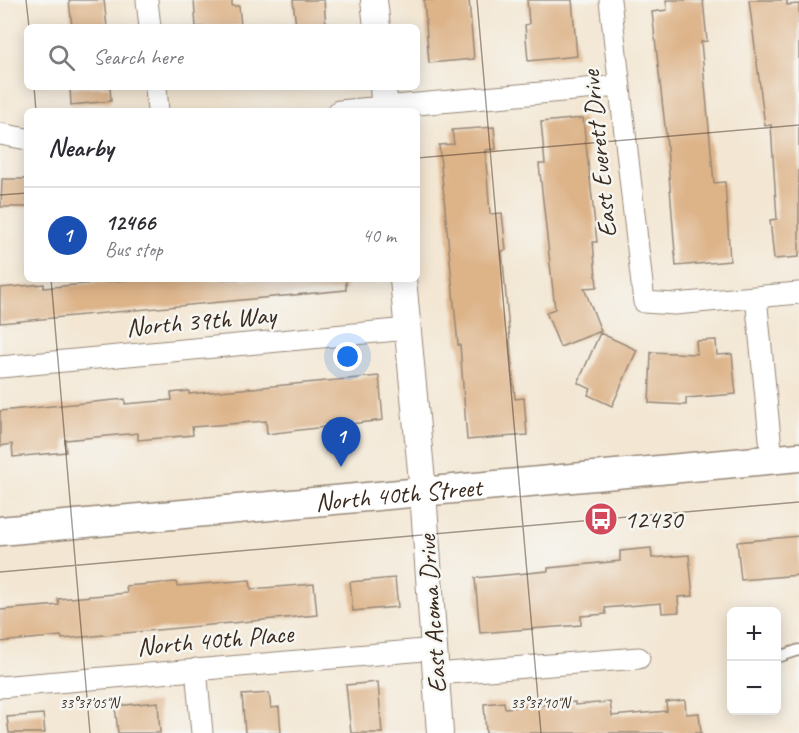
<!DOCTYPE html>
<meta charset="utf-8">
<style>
:root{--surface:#fff;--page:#f2f2f3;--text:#2b2b33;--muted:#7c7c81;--line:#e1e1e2;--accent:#d93025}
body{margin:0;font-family:Caveat,sans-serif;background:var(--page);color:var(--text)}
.controls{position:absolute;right:18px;bottom:18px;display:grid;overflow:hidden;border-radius:9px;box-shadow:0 3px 15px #0003}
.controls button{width:54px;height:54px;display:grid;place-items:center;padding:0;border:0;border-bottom:2px solid var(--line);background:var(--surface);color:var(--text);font:30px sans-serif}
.you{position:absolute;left:348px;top:357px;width:21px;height:21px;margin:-15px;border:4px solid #fff;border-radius:50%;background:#1a73e8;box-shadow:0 0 0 9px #1a73e833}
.badge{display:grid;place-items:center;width:39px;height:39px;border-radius:50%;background:var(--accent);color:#fff;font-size:20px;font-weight:700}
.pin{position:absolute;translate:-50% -50px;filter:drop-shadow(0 2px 3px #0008)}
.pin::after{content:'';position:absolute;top:32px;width:21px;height:18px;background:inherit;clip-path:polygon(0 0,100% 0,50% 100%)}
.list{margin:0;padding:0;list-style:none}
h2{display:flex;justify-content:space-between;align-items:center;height:78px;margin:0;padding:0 24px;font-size:26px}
h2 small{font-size:20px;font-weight:400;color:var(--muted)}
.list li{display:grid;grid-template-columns:39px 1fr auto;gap:18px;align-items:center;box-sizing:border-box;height:96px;padding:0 24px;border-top:2px solid var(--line)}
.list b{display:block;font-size:22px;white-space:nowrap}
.list p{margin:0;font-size:20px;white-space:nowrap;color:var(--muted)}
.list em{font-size:20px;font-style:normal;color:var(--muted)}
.icon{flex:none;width:33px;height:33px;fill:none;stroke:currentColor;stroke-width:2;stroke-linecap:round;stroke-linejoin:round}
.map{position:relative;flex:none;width:799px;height:733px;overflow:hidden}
.search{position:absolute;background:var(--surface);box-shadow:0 3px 15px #0003;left:24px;top:24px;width:396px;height:66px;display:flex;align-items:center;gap:15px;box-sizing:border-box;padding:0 21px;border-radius:9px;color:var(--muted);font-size:22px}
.panel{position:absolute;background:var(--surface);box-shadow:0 3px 15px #0003;left:24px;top:108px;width:396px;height:174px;border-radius:9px}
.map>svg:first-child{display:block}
</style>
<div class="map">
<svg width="799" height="733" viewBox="0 0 799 733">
<rect width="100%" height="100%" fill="#f6f6f2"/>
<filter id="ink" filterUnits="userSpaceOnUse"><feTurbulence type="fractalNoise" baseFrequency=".0167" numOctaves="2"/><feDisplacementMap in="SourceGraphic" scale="12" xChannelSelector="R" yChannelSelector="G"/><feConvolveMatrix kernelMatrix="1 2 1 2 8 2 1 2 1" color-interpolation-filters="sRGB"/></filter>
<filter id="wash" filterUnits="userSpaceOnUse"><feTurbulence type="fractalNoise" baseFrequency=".008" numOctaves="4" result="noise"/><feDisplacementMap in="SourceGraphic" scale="24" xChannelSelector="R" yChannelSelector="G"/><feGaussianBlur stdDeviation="1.35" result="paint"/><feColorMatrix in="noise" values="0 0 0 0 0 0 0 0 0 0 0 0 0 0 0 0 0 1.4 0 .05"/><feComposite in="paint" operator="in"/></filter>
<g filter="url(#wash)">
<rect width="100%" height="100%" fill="#f3e6d2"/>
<g id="blocks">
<!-- building -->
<path fill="#ddb388" d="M69,0H104L107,27H72Z
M194,0H232V6H239L241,26L196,27Z
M293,0H324L326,27H296Z
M424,0H469L474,59L429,63Z
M527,0H572L577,56L528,61L525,25L529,24Z
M666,0H703L707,41L701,42L714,183L725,182L730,261L676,266L666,135L652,12L667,10Z
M749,0H787V5L799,4V257L774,259L770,220L777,219L771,125L765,126Z
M70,87H110L111,101L71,105Z
M583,118L597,242H593L597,287L584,288L601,331L560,347L546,312L555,309L539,164H545L541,122Z
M494,127L496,149L486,150V163L490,214L502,213L506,250L502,251L515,399L524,398L527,435L467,440L460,345H458L439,145L454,144L452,130Z
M2,179H27V207H1Z
M135,279H346V290L0,323V288L44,284V288Z
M600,333L637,350L612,406L588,395L591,389L578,383Z
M716,340L717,355L732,354L736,394L686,398V405L649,403L651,352L697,354L696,341Z
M379,376L383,420L267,434L266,421L192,427L193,435L138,440V433L65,440L66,452L13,457L12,444L0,446V411L125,399V404L172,400L171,393L189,391V394Z
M799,536V575L741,580L737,542Z
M651,548L652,558L689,555L693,596L678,597L679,612L662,613L661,603L605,608L606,614L581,616V625L480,633L475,578L548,571V568L620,561V551Z
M395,578L398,607L353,611L350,582Z
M250,580L251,589L314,584L317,615L62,639L61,636L0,642V610L59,605L58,599L127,593L126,586L176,582L177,586Z
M378,682L382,733H351L346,685Z
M269,693L271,708L279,707L281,733H245L242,695Z
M685,700L686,714L699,713L701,733H486L484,704L504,702L505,708L575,702V705L610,702L612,716L667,711L666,702Z
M158,702L160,733H118L115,706Z
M43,714L45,733H9L7,717Z"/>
</g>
</g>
<g filter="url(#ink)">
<use href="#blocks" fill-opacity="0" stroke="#978878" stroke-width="1.5"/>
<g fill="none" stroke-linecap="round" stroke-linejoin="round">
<!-- service casing -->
<g stroke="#978878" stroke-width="13">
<path id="service" d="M781,656L799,650"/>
</g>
<!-- minor casing -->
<g stroke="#978878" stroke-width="23">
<path id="minor" d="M147,0L150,27
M610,0L644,302L675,304L799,293
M156,87L158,111
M339,111L619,86
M0,134L27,139
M756,297L772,459
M0,367L408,329
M196,669L202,733
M436,674L639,658
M0,687L435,649"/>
</g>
<!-- tertiary casing -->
<g stroke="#978878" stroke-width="28">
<path id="tertiary" d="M374,0L377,27
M383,87L385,111
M403,279L423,492L440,733"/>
</g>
<!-- secondary casing -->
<g stroke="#978878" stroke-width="31">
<g id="secondary">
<path id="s1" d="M0,531L799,457"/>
</g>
</g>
<!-- service -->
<use href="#service" stroke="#fff" stroke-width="10"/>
<!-- minor -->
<use href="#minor" stroke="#fff" stroke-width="21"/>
<!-- tertiary -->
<use href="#tertiary" stroke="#fff" stroke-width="26"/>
<!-- secondary -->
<use href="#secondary" stroke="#fff" stroke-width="28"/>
</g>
</g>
<!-- ticks -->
<path fill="none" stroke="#3b2a1e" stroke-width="1.5" stroke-opacity="0.45" d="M26,0L29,27M477,0L541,733M34,87L36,111M417,158L799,125M0,195L27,193M51,279L90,733M0,572L799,502"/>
<!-- icons -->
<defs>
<g id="bus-disc" transform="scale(1.725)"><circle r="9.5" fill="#d1495b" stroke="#f6f6f2"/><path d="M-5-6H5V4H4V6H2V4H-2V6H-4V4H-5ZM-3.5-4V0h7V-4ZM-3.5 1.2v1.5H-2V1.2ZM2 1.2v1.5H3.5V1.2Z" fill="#fff"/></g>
</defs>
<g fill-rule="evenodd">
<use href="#bus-disc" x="601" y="519"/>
</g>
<g text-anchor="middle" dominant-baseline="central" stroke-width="5" stroke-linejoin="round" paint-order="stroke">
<!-- street labels -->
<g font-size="26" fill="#3b2a1e" stroke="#f6f6f2">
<text transform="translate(599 154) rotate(-96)">East Everett Drive</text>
<text transform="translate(201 321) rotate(-5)">North 39th Way</text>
<text stroke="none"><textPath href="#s1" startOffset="400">North 40th Street</textPath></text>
<text transform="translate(432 614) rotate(-94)">East Acoma Drive</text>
<text transform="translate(215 640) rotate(-5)">North 40th Place</text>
</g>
<!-- poi labels -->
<g font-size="26" fill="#3b2a1e" stroke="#f6f6f2" text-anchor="start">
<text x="624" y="519">12430</text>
</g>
</g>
<g font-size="15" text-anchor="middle" fill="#3b2a1e" stroke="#f6f6f2" stroke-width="5" stroke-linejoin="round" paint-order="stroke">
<text x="89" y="708">33°37'05"N</text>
<text x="540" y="708">33°37'10"N</text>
</g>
</svg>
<div class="controls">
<button>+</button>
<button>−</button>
</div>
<div class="you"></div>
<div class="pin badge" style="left:341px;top:467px;background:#1a4fb4">1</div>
<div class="search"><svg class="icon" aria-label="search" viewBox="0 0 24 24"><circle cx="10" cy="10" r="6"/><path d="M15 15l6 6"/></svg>Search here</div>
<section class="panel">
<h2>Nearby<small></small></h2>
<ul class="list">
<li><span class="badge" style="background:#1a4fb4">1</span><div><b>12466</b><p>Bus stop</p></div><em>40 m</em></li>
</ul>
</section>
</div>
